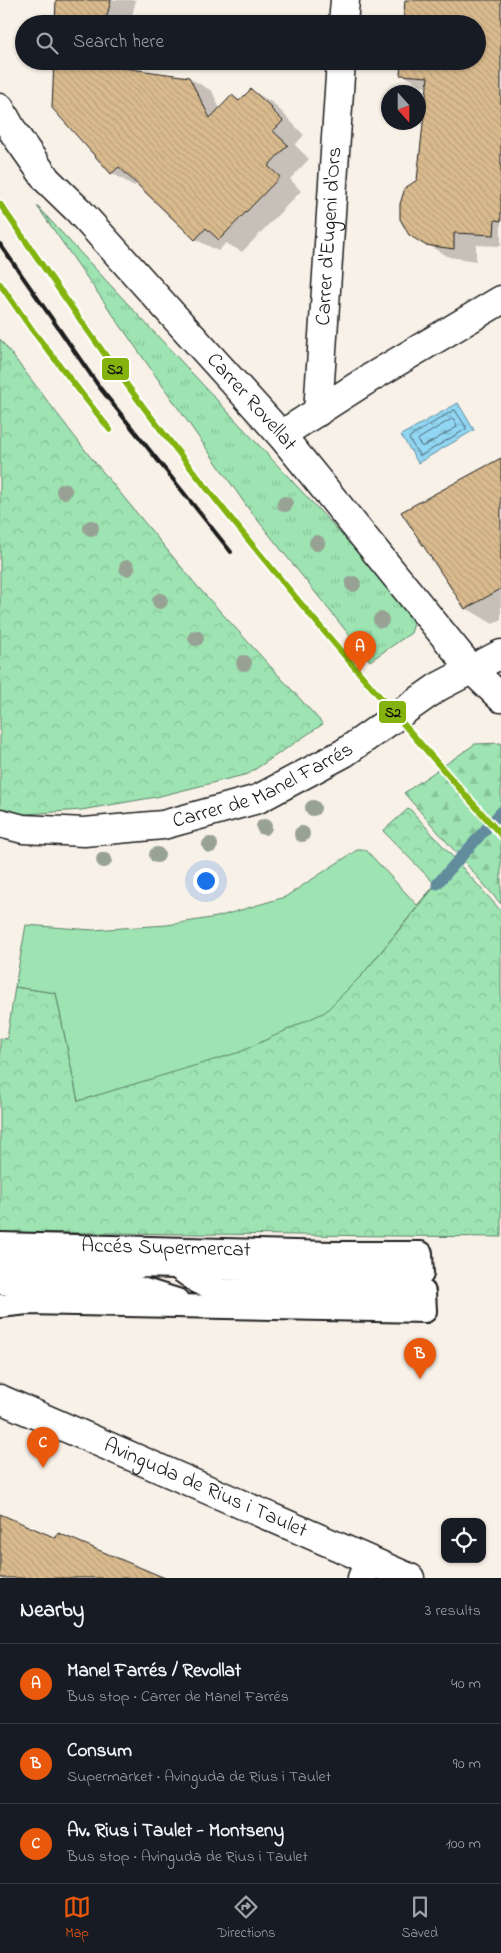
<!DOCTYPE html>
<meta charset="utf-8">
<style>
:root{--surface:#171b24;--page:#242831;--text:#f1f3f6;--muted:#9ea1a6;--line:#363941;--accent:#ea580c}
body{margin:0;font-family:"Indie Flower",sans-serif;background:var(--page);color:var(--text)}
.controls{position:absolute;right:15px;bottom:15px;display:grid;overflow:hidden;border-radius:10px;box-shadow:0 1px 4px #0004}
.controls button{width:45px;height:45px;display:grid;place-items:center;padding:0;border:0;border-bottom:1px solid var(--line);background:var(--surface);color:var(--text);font:25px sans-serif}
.compass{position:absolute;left:381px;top:85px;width:45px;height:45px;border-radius:50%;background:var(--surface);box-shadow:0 1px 4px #0004;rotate:159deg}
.you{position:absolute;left:205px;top:880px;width:18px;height:18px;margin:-12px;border:4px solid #fff;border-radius:50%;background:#1a73e8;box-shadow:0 0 0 8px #1a73e833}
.badge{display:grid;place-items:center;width:32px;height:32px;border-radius:50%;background:var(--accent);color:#fff;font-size:16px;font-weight:700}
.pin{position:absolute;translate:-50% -41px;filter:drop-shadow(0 1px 2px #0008)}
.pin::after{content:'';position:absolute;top:26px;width:18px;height:15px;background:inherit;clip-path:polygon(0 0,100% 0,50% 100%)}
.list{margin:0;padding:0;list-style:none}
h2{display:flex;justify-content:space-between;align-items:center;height:65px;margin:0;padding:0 20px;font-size:21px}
h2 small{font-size:16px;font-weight:400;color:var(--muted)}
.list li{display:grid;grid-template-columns:32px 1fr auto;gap:15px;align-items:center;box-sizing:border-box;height:80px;padding:0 20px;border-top:1px solid var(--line)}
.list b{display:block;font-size:19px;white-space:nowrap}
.list p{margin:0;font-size:16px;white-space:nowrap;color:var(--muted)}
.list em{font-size:16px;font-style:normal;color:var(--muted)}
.icon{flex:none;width:28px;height:28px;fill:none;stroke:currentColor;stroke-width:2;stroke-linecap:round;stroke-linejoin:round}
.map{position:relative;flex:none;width:501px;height:1578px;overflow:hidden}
.search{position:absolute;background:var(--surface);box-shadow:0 1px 4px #0004;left:15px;right:15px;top:15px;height:55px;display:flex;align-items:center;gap:12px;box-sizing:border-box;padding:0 18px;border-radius:28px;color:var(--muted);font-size:19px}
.sheet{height:305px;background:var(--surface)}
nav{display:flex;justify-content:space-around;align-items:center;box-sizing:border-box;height:70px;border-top:1px solid var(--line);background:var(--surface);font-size:14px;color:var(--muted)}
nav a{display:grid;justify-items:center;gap:2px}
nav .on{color:var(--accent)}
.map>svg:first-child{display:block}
</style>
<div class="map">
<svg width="501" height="1578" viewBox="0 0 501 1578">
<defs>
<pattern id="grass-tufts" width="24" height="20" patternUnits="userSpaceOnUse" patternTransform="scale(1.25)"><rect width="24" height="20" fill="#9de4b2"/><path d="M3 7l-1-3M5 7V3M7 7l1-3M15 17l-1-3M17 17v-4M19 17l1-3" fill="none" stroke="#87c398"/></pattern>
<pattern id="forest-firs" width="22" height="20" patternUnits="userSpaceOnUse" patternTransform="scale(1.25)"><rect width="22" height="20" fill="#9de4b2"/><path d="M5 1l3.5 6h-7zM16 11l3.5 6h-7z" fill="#87c398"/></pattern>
<pattern id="park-crowns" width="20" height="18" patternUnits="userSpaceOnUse" patternTransform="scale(1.25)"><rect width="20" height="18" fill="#9de4b2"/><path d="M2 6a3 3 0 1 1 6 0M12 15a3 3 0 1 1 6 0" fill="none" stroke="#87c398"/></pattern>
<pattern id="water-ripples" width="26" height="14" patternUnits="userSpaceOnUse" patternTransform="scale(1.25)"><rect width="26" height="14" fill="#91d6f2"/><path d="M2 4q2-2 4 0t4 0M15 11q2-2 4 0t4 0" fill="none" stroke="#7cb7cf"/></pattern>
<pattern id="building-back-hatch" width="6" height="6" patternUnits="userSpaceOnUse" patternTransform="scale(1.25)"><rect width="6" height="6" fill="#dabb8e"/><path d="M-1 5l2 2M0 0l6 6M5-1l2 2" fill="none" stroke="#baa07a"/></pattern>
</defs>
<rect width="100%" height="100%" fill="#f8f1e8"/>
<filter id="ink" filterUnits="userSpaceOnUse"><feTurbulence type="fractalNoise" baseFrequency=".02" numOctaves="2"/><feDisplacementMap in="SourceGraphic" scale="10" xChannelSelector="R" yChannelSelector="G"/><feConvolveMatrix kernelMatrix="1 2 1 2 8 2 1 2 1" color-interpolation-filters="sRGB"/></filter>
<g filter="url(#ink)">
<!-- grass -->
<path fill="url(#grass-tufts)" stroke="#5c8067" d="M37,206L408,606L415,620L411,633L370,661L248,508Z"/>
<!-- forest -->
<path fill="url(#forest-firs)" stroke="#5c8067" d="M501,743V904L404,793L475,744Z"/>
<!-- park -->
<path fill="url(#park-crowns)" stroke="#5c8067" d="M0,339L88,454L197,586L323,724L248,774L156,797L81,810L0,816Z
M409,808L501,911V1237L0,1232V1038L7,1039L15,987L56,993L78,1101L362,975L436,885L383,831Z"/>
<!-- garden -->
<path fill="#9de4b2" stroke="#5c8067" d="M357,850H366L417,905L436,884L362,975L325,1012L240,1052L78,1101L56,993L15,987L26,925L93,930L167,925L217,917L285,897Z"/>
<!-- water -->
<path fill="url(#water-ripples)" stroke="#628c9c" d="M458,403L474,430L418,463L401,435Z"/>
<!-- shadow -->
<path fill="#0003" d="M58,0H136L130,24H57Z
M406,0H501V246L476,245V261L449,257L426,244L418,181L428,87H424L402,74L477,61V24Z
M55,61H121L119,69L189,78L212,91L220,109L232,96L241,101L251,90L273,103L304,135L295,145L309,159L290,179L301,191L242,252L226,243L218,251L195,239L137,183L134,186L112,173L53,108Z
M501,460V620L493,624L466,608Z"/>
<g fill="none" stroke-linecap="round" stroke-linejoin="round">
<!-- shore -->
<path stroke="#4b6672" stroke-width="1" d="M455,410L466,427V429L422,455H419L409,439L410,437Z
M452,419L455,420L457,427L424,446H421L418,441L419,439Z"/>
<!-- stream -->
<path stroke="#628c9c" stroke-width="11" d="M437,884L501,812"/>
</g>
<!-- building -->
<path fill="url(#building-back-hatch)" stroke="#1c1c1c" d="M56,0H111L105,24H55Z
M405,0H501V221L495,220L494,235L454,233V249L425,245L409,235L400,219V204L405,188L417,180L428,77L400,75L401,61H477V24H403Z
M54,61H95V64L189,77L210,118L232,95L239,101L251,89L272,108L271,109L283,121L273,131L288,145L268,166L280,177L219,240L206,228L195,240L119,167L111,174L52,108Z
M501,458V589L465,609L401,512Z
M0,1514L56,1538L58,1533L165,1578H0Z"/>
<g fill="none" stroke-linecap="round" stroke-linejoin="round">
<!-- lane casing -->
<g stroke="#1c1c1c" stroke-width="26">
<g id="lane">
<path id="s1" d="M0,1244L333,1253H421L422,1274L0,1262"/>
<path d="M0,1283L135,1287L177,1300"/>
<path d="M0,1306L27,1303L425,1311L424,1292L220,1290L197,1282L180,1270"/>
</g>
</g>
<!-- street casing -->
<g stroke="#1c1c1c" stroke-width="31">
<g id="street">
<path d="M343,24L345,0"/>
<path id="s2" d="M0,108L14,133L47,180L79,211L281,435L472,670L501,698"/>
<path id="s3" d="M318,412L341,61"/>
<path d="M281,435L370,378L501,300"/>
<path id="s4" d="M0,823L23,829L84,832L163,825L258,799L344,753L438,687L501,654"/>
<path d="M362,1578L369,1561"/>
</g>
</g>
<!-- secondary casing -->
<g stroke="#1c1c1c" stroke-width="31">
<g id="secondary">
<path id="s5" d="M0,1399L410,1578"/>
</g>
</g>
<!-- lane -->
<use href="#lane" stroke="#fff" stroke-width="22"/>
<!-- street -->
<use href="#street" stroke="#fff" stroke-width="28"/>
<!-- secondary -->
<use href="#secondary" stroke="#fff" stroke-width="28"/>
<!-- rail -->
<path stroke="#1c1c1c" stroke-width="4" d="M0,244L100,388L231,552"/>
<!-- rail-1 casing -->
<g stroke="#fff" stroke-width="10">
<path id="rail-1" d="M0,204C48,273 94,342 145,409C257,556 378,697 501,835
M0,284L33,331L110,430"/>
</g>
<!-- rail-1 -->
<use href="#rail-1" stroke="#83b30c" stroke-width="6"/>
</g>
<!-- trees -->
<g fill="#98a294">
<circle cx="64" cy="491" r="8"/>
<circle cx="285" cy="504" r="8"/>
<circle cx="91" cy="528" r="8"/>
<circle cx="317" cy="543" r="8"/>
<circle cx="127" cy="568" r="8"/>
<circle cx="353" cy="584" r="8"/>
<circle cx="160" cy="601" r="8"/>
<circle cx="381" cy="620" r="8"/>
<circle cx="196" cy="638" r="8"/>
<circle cx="244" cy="663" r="8"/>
<circle cx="313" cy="808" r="8"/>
<circle cx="264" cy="827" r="8"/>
<circle cx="302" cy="834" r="8"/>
<circle cx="210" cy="845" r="8"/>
<circle cx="157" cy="855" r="8"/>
<circle cx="104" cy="860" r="8"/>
</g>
</g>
<g text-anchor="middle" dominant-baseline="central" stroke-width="5" stroke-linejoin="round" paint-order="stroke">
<!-- street labels -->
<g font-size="21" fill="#1c1c1c" stroke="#fff">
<text stroke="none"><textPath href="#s3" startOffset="176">Carrer d'Eugeni d'Ors</textPath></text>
<text stroke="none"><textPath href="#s2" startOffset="388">Carrer Rovellat</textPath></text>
<text stroke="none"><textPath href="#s4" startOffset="272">Carrer de Manel Farrés</textPath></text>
<text stroke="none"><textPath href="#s1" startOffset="166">Accés Supermercat</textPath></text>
<text stroke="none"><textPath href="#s5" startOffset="224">Avinguda de Rius i Taulet</textPath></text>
</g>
</g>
<g stroke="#fff" stroke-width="2">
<rect x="101" y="357" width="29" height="24" rx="5" fill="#83b30c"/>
<rect x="378" y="700" width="29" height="24" rx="5" fill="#83b30c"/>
</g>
<g font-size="14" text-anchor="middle" font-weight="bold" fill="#111">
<text x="115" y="374">S2</text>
<text x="393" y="717">S2</text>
</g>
</svg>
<div class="controls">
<button><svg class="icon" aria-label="locate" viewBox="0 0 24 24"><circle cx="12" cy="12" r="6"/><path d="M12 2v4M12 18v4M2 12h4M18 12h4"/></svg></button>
</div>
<svg class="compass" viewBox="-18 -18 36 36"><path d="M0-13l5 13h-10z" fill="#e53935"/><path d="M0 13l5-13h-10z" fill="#9ea1a6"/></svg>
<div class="you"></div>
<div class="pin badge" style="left:360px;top:672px">A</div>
<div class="pin badge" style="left:420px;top:1379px">B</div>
<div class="pin badge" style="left:43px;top:1468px">C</div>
<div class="search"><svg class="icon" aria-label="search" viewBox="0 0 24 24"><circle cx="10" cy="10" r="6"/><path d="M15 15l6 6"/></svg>Search here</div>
</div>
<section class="sheet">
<h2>Nearby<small>3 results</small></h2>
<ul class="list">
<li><span class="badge">A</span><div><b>Manel Farrés / Revollat</b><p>Bus stop · Carrer de Manel Farrés</p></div><em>40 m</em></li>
<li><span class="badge">B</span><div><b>Consum</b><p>Supermarket · Avinguda de Rius i Taulet</p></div><em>90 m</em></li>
<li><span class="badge">C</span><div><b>Av. Rius i Taulet - Montseny</b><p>Bus stop · Avinguda de Rius i Taulet</p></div><em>100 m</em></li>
</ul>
</section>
<nav>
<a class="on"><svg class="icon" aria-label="map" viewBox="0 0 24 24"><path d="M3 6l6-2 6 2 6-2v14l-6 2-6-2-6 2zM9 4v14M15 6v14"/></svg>Map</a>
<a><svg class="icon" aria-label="directions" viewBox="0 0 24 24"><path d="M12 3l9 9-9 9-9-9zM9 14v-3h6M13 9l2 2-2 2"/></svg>Directions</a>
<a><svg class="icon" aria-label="saved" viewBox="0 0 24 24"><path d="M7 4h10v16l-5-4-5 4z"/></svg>Saved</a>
</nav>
